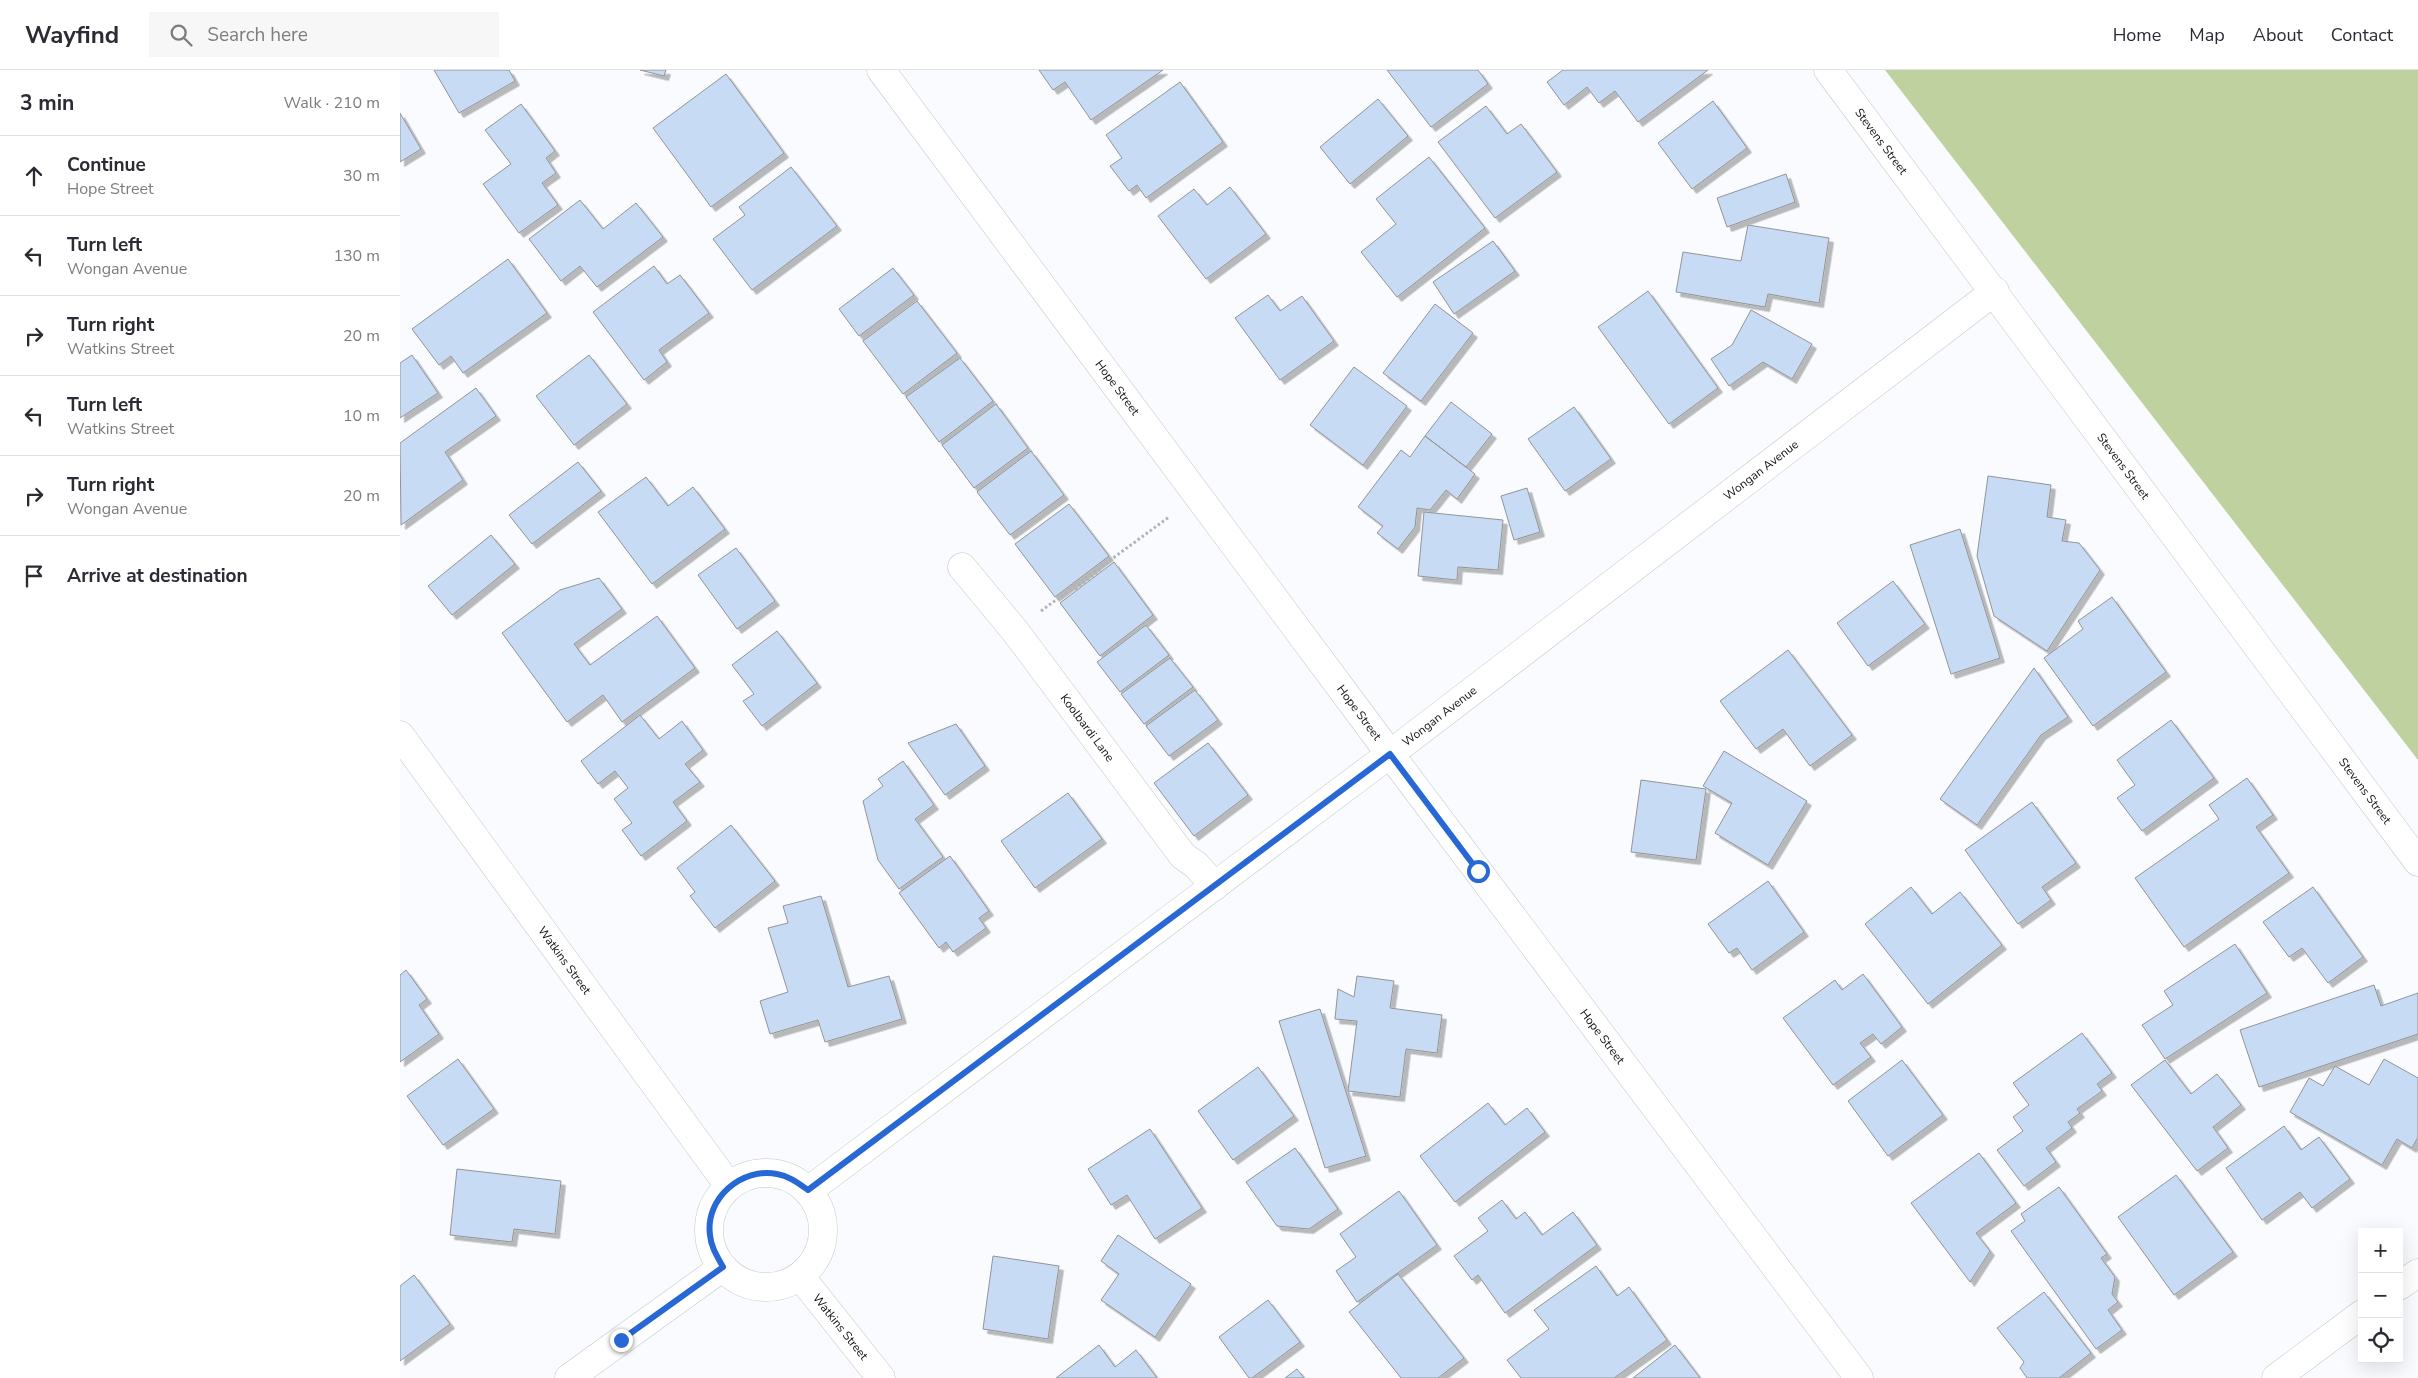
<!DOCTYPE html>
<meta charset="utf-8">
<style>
:root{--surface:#fff;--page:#f7f7f7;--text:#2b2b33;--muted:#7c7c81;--line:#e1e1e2}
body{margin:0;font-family:"Nunito Sans",sans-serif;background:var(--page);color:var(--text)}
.controls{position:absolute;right:15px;bottom:15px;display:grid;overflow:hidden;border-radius:0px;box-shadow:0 5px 20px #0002}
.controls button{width:45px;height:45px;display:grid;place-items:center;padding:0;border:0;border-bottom:1px solid var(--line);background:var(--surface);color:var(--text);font:25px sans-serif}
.stop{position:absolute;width:15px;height:15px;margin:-11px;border:4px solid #2868d5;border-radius:50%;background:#fff}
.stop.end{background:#2868d5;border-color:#fff;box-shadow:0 1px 5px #0008}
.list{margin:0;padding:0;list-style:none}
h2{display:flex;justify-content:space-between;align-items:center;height:65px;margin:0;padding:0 20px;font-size:21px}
h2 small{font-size:16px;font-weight:400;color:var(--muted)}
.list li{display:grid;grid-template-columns:32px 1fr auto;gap:15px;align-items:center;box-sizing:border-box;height:80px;padding:0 20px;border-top:1px solid var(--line)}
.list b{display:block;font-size:19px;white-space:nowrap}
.list p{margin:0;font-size:16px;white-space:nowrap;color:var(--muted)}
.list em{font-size:16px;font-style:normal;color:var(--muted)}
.icon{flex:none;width:28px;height:28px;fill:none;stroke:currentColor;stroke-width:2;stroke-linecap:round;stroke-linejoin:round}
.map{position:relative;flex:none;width:2018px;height:1308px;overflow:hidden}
header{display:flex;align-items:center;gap:30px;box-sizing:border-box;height:70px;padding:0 25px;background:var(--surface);border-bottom:1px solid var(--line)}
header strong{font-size:24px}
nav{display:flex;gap:28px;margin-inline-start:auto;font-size:18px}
.search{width:350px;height:45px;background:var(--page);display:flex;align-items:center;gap:12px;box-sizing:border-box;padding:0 18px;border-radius:0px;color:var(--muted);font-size:19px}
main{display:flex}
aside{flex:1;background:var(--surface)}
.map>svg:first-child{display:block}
</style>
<header>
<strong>Wayfind</strong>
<div class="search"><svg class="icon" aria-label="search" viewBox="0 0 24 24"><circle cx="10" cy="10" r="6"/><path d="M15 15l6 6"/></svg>Search here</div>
<nav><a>Home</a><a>Map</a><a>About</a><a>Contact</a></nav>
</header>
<main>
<aside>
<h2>3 min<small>Walk · 210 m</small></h2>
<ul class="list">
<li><svg class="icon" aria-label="ahead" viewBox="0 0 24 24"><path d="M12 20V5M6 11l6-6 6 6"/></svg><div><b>Continue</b><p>Hope Street</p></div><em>30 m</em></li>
<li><svg class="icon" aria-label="left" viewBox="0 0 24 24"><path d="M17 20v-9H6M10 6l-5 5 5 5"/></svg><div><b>Turn left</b><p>Wongan Avenue</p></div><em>130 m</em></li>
<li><svg class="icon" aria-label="right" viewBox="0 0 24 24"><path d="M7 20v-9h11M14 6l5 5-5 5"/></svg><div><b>Turn right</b><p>Watkins Street</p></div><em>20 m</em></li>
<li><svg class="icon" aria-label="left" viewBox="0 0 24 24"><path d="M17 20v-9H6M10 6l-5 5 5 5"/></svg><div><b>Turn left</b><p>Watkins Street</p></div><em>10 m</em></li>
<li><svg class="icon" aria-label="right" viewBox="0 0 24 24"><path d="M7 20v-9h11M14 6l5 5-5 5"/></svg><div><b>Turn right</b><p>Wongan Avenue</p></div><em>20 m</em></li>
<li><svg class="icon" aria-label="arrive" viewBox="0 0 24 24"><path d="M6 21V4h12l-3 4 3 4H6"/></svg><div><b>Arrive at destination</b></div></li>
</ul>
</aside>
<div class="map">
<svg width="2018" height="1308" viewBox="0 0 2018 1308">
<defs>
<filter id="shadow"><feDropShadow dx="4.5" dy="4.5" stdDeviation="0" flood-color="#0004"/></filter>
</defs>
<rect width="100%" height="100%" fill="#f9fbfe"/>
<!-- green -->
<path fill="#bfd19e" d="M1485,0H2018V690Z"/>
<!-- building -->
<path fill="#c8dbf5" stroke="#929497" filter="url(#shadow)" d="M34,0H109L115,11L59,43Z
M240,0H266L264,6Z
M639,0H763L691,50L665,12L653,20Z
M987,0H1078L1088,14L1031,57Z
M1163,0H1308L1238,52L1215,21L1199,33L1187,17L1164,35L1147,12Z
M326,4L384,83L311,137L253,58Z
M780,12L823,72L746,128L737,115L729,121L710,96L722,88L706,65Z
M978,29L1008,66L950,114L920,77Z
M1313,31L1347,78L1292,119L1258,73Z
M121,34L155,81L146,88L156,103L142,113L158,135L119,163L83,114L111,94L85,60Z
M1086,36L1107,64L1121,54L1157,102L1095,148L1038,72Z
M0,43L21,79L0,92Z
M1029,87L1085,158L997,227L961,182L996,154L976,129Z
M391,97L437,156L352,220L313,169L345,145L339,137Z
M1386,104L1395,132L1327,157L1317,128Z
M830,117L866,164L806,209L758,146L794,119L807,135Z
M180,130L203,159L236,133L263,167L197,217L180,196L161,211L129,169Z
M1348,155L1429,168L1419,233L1368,224L1365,237L1276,222L1283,182L1341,191Z
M1093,171L1115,201L1054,244L1033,212Z
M108,189L147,243L63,303L51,286L39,295L12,259Z
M254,196L267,214L280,205L309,243L259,280L267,292L244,310L193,242Z
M493,198L514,225L459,266L439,239Z
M1248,221L1318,318L1269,354L1198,257Z
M868,225L880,241L902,226L934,271L880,310L835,248Z
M517,231L557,283L503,324L463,271Z
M1035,234L1073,263L1021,331L983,303Z
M1351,240L1412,274L1392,309L1363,292L1329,316L1311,289L1332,275Z
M12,285L38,323L0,348V293Z
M189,285L227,334L174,375L136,326Z
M560,288L593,331L539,372L506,327Z
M954,297L1007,336L963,395L910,355Z
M76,318L96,346L45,382L63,410L1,455L0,373Z
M1051,332L1092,364L1066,397L1025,366Z
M596,334L628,378L574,418L542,375Z
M1174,337L1211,389L1165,421L1128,369Z
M1025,366L1075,404L1057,429L1046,420L1030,440L1017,438L1015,457L998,479L977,463L983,456L958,437L1001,380L1010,387Z
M631,381L664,425L610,465L577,422Z
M178,392L201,421L132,474L109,445Z
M1588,406L1651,415L1647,447L1666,450L1662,471L1679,473L1700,500L1647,581L1594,546L1577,486Z
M246,407L268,436L293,417L325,459L252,514L198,442Z
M1127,418L1140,462L1114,470L1101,426Z
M669,434L709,486L655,527L615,474Z
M1024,442L1103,450L1098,500L1058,497L1057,510L1018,506Z
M1560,459L1600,588L1551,604L1510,475Z
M91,465L115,494L52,545L28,516Z
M336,478L375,531L337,559L298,505Z
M714,492L753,545L700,586L660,533Z
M199,508L222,539L174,574L190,595L257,546L295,598L222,652L203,625L167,652L102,563L160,520Z
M1493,511L1525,554L1468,596L1437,553Z
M1712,527L1766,602L1693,656L1644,588L1683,559L1678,551Z
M746,555L769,585L720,622L697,592Z
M377,561L417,613L362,656L343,631L354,624L332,595Z
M1388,580L1452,665L1410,696L1383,659L1356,679L1320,631Z
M770,588L793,617L744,654L721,624Z
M1634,598L1668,647L1641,665L1577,755L1540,729Z
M795,620L818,650L769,686L746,656Z
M240,645L259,669L282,651L303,680L285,694L300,712L273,732L287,751L241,786L222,760L232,753L214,729L228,718L215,701L198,714L181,691Z
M1771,650L1814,708L1742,761L1717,728L1735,715L1717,690Z
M556,654L585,696L545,725L508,673Z
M808,673L848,725L794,766L754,713Z
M1324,681L1407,731L1368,795L1315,763L1332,733L1303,716Z
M503,691L534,735L515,749L543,787L499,819L478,790L463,731L483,716L478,709Z
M1847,708L1873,745L1856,757L1889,803L1784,877L1735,808L1819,749L1809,735Z
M1241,710L1306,719L1296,790L1231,782Z
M668,723L702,769L635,818L601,771Z
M1632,732L1676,793L1642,817L1651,830L1618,854L1565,780Z
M331,755L375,811L315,858L290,826L295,822L277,798Z
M550,786L589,841L579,848L586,858L553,882L546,872L539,878L499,823Z
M1368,811L1404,862L1352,900L1337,878L1329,883L1308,854Z
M1511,817L1532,844L1560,822L1602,875L1528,934L1465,854Z
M1913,817L1963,887L1928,913L1902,878L1889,887L1863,852Z
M421,826L448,917L489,906L502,949L425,972L418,950L370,964L360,931L388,922L368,858L388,853L383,836Z
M1835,874L1867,923L1765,989L1742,955L1773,935L1764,921Z
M6,900L27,929L19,935L39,964L0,992V905Z
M1463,904L1502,957L1481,974L1473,964L1460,973L1471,987L1433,1015L1383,948L1435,910L1442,920Z
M957,906L994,911L990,938L1042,945L1037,983L1006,979L1000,1027L948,1021L957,951L935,949L938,919L954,927Z
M1974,915L1981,936L2018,923V964L1859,1017L1840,960Z
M920,939L966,1086L925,1098L879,951Z
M1682,963L1712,1003L1697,1014L1702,1021L1677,1039L1680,1043L1668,1052L1672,1058L1646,1078L1656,1092L1624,1116L1597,1080L1623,1061L1613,1047L1629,1035L1613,1013Z
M58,989L94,1039L43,1075L7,1026Z
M1984,989L2018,1008V1067L2012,1078L1997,1069L1982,1095L1890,1042L1909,1008L1923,1016L1935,996L1969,1015Z
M1502,990L1543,1045L1488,1086L1448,1031Z
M1765,990L1791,1024L1817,1004L1841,1035L1813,1057L1828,1078L1797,1101L1731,1015Z
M858,997L894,1046L833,1090L798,1041Z
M1088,1033L1105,1055L1127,1038L1145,1062L1055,1132L1020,1086Z
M1884,1056L1901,1080L1919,1067L1950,1109L1912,1138L1900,1122L1862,1150L1826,1098Z
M750,1059L802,1138L755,1169L727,1125L711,1135L688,1099Z
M895,1078L938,1139L909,1159L877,1156L846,1112Z
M1579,1083L1616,1133L1576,1163L1590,1181L1570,1212L1511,1133Z
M57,1099L161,1111L155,1164L114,1159L112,1172L50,1165Z
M1776,1105L1833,1182L1774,1225L1718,1147Z
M1659,1117L1707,1184L1701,1188L1715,1207L1712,1224L1718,1232L1708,1240L1722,1260L1696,1279L1611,1161L1625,1151L1621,1144Z
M999,1121L1037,1175L957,1232L936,1201L956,1187L940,1164Z
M1102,1130L1116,1149L1125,1142L1142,1165L1173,1142L1197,1175L1105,1243L1078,1205L1072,1210L1054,1186L1088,1161L1078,1148Z
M718,1165L791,1214L755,1267L701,1230L719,1204L701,1191Z
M593,1186L659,1196L648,1269L583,1259Z
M1196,1196L1217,1226L1229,1217L1267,1270L1214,1308H1121L1107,1290L1149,1259L1134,1240Z
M998,1204L1064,1288L1038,1308H1001L949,1242Z
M14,1205L50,1254L0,1291V1216Z
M1644,1222L1691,1283L1659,1308H1627L1620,1298L1624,1292L1597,1258Z
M868,1230L900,1272L852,1308H849L819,1267Z
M699,1275L715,1297L736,1280L757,1308H656Z
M1275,1275L1300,1308H1233Z
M897,1299L904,1308H885Z"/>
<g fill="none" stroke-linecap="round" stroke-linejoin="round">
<!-- minor casing -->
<g stroke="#c4c6c9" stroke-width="29">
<g id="minor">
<path id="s1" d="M481,0L990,684L1459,1308"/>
<path id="s2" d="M1428,0L2018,792"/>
<path id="s3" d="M562,497L615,561L783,786L796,795L815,816"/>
<path id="s4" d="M0,665L329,1116"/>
<circle cx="366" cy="1160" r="57"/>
<path id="s5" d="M408,1121L990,684L1595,221"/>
<path id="s6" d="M400,1206L481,1308"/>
<path d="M1999,1216L2018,1203"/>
<path d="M169,1308L323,1197"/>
<path d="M1876,1308L1962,1244"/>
</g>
</g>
<!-- path -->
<path stroke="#b1b3b5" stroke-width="3" stroke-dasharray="2.5 2.5" stroke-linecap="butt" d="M679,516L700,500
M641,541L769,447"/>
<!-- minor -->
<use href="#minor" stroke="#fff" stroke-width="28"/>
<!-- path-bridge -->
<path stroke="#b1b3b5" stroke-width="3" stroke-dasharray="2.5 2.5" stroke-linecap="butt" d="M672,514L677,513
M676,520L679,516"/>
</g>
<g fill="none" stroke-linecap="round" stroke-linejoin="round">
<!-- route -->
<path stroke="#2868d5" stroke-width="6" d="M221,1270L323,1197C317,1186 311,1177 310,1165C305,1128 342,1097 377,1104C389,1106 398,1113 408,1120L990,684L1078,801"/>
</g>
<g text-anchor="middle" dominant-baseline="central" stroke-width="4" stroke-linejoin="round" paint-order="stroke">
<!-- street labels -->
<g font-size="12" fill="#111112" stroke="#fff">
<text stroke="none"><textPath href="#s2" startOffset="89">Stevens Street</textPath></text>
<text stroke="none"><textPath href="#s1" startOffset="396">Hope Street</textPath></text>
<text stroke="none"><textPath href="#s2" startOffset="494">Stevens Street</textPath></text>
<text stroke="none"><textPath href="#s5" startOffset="1195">Wongan Avenue</textPath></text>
<text stroke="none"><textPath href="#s1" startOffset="801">Hope Street</textPath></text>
<text stroke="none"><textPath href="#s5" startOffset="790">Wongan Avenue</textPath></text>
<text stroke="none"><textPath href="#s3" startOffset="204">Koolbardi Lane</textPath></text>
<text stroke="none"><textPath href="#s2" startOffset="899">Stevens Street</textPath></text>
<text stroke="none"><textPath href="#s4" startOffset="279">Watkins Street</textPath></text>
<text stroke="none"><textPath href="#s1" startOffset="1206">Hope Street</textPath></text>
<text stroke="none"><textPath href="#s6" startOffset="65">Watkins Street</textPath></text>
</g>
</g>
</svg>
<div class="controls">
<button>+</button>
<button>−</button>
<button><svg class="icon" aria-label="locate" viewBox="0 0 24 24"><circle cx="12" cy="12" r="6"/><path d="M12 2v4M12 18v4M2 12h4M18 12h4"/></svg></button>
</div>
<div class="stop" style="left:1078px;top:801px"></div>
<div class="stop end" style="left:221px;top:1270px"></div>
</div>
</main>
